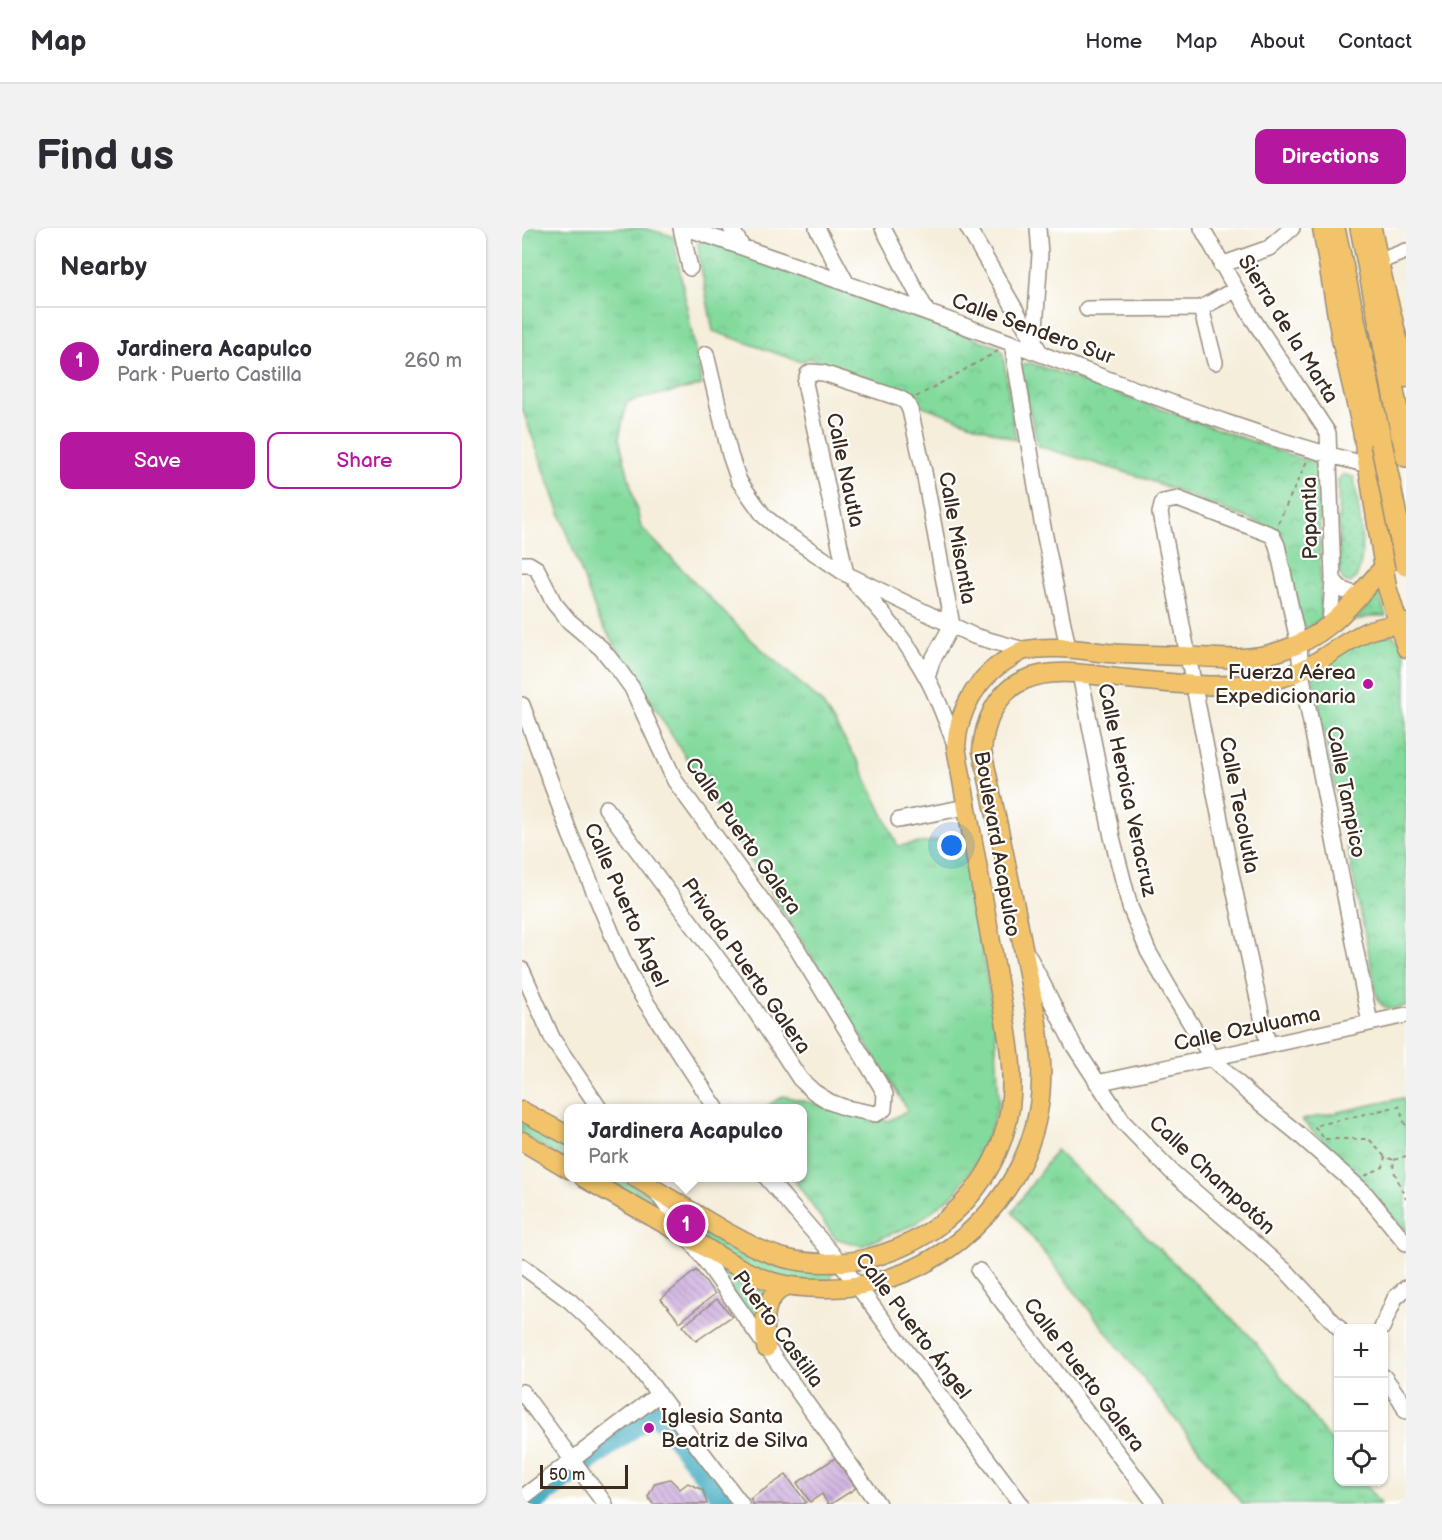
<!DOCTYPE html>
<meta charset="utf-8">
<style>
:root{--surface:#fff;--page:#f2f2f3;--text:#2b2b33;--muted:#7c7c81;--line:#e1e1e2;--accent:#b5179e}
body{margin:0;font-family:"Balsamiq Sans",sans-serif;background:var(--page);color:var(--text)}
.controls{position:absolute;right:18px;bottom:18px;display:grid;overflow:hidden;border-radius:12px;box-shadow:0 2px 4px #0004}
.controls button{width:54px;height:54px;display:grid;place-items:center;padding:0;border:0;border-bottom:2px solid var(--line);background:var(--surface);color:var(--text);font:30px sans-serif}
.scale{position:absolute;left:18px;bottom:15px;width:88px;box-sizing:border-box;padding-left:6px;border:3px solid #3b2a1e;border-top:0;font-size:16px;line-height:21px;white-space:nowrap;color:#3b2a1e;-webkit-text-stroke:4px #fff;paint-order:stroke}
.you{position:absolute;left:430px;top:618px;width:21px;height:21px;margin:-15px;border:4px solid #fff;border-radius:50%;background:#1a73e8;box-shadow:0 0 0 9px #1a73e833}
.badge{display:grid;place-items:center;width:39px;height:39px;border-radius:50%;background:var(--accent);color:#fff;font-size:20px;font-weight:700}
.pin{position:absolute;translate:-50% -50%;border:3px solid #fff;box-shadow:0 2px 6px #0006}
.popup{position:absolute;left:42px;top:876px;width:243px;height:78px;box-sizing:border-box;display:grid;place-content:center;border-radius:12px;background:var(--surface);filter:drop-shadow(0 2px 4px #0005);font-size:20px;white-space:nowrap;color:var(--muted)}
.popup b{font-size:22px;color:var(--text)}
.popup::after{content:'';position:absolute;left:50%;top:100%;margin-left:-12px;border:12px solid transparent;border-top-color:var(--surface)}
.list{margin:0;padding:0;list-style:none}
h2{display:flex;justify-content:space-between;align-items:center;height:78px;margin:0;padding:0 24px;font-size:26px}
h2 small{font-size:20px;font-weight:400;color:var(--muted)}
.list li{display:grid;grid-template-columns:39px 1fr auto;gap:18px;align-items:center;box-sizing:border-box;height:108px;padding:0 24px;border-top:2px solid var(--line)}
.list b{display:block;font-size:22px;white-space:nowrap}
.list p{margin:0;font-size:20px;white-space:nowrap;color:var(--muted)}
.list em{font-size:20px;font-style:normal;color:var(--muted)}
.actions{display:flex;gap:12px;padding:18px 24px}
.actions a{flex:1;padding:14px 0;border:2px solid var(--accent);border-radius:12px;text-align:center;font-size:21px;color:var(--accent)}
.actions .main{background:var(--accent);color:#fff}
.icon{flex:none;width:33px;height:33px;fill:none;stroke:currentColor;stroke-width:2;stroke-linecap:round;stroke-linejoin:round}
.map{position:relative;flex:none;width:884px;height:1276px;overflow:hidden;border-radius:12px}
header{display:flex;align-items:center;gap:36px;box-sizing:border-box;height:84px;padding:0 30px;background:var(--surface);border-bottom:2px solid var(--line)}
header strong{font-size:28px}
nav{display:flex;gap:33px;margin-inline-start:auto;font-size:21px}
.intro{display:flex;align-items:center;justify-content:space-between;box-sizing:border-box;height:144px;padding:0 36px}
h1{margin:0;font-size:42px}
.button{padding:15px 27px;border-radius:12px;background:var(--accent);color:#fff;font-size:21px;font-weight:700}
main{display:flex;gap:36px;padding:0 36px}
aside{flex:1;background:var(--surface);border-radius:12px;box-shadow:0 2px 4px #0004}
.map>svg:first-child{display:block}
</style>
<header>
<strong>Map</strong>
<nav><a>Home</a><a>Map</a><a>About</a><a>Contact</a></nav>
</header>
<div class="intro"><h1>Find us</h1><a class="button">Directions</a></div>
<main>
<aside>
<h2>Nearby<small></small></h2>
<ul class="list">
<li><span class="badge">1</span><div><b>Jardinera Acapulco</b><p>Park · Puerto Castilla</p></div><em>260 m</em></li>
</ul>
<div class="actions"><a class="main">Save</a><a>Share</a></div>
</aside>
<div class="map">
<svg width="884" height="1276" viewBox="0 0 884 1276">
<defs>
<pattern id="grass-tufts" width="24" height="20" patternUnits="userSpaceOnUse" patternTransform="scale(1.5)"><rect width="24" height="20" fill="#83da9d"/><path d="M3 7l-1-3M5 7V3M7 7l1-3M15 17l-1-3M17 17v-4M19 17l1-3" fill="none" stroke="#72bb87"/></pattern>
<pattern id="park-crowns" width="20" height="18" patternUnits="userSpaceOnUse" patternTransform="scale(1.5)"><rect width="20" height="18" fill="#83da9d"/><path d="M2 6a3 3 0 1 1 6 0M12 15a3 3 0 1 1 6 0" fill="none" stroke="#72bb87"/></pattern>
<pattern id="garden-dots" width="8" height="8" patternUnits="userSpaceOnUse" patternTransform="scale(1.5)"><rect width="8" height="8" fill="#83da9d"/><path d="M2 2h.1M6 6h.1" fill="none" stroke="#72bb87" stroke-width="1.8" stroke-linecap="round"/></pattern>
<pattern id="building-back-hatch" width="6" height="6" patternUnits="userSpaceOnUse" patternTransform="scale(1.5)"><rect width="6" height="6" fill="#ceb0df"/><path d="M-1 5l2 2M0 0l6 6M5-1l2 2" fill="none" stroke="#a88fb4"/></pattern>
</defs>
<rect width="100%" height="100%" fill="#fff"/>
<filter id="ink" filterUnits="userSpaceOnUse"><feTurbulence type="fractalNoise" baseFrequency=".0167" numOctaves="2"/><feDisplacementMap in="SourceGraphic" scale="12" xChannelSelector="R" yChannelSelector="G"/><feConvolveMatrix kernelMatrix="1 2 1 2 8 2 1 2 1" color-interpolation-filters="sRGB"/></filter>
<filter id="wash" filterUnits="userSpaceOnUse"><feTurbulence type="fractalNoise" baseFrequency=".008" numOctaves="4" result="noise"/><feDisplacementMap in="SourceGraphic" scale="24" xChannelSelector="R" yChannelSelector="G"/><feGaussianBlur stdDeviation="1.35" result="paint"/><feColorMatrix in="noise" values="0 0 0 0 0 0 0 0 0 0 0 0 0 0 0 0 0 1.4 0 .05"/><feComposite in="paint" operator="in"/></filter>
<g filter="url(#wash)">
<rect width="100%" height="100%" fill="#f5eedb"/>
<!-- grass -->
<path fill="url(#grass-tufts)" stroke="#5f825e" stroke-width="1.5" d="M0,0H122L151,8L180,157L105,174L97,210L119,299L224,407L300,475L337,535L376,618L439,609L473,794L477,875L461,924L433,965L393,996L340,1018L313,1010L271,950H281V880H242L261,868L367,893L386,882L76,390L0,180Z
M534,922L728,1108L816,1222V1254H841L859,1276H720L490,984Z"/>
<!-- park -->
<path fill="url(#park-crowns)" stroke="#5f825e" stroke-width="1.5" d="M182,11L477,119L481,126L494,212L395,176L388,166L287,130L279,134L191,103L177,29L176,15Z
M509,135L797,237L799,392L786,400L780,398L758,303L619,249L516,218L498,142L502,136Z
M849,404C872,405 879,407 884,431V778C871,781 864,784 856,772L791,449L792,443Z
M881,870L884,880V1003L780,892Z
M0,891L47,919V934L0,907Z
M73,950H98L221,1022L256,1038L276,1042L310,1043L309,1055L264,1054L233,1098L170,1007Z"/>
<!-- garden -->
<path fill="url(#garden-dots)" stroke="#5f825e" stroke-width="1.5" d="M821,246L832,249C835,271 850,344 828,355L822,353L818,346L816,252Z
M857,366L864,388H851L832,393Z"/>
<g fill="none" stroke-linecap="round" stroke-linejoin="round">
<!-- river -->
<path stroke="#43acc2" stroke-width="21" d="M9,1276L133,1183L205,1276"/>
</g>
<g id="blocks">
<!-- building -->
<path fill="url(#building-back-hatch)" d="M174,1042L193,1066L158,1094L139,1071Z
M195,1071L210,1088L174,1113L161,1098Z
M313,1230L334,1260L309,1276H306L300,1266L288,1274L275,1255Z
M264,1247L284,1274L281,1276H231L228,1271Z
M148,1251L158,1261L166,1255L181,1262L185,1276H131L126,1269L133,1255Z"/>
</g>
</g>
<g filter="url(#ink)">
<use href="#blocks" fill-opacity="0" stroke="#988c7c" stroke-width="1.5"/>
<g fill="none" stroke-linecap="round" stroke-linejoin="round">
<!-- minor casing -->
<g stroke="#988c7c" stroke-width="18">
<path id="minor" d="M159,0L168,40
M164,0C273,37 381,75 489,115C607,158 724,207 846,237
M209,0L220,19
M295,0L325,56
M361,0L405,84
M446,0L519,126
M680,0L729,88L806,205L811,351L808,397
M856,34L884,23
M699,37L747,20L770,0
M679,80L693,134
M565,81L679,80L714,61
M490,115L520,294L546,420
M512,116L518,26L516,0
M184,126L208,227L217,253L242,288L260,303L324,346L452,408L502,422
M0,336H7L15,341L32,375L47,393L79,420L97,442L110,460L153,553L274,719L357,855L363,866L362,881L354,886L324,880L308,874L292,864L278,851L220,763L84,580
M324,346L283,155L286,146L289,144L301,145L377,170L384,174L388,182L402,244L430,397L410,433L405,450
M811,351C818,362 826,366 839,366
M333,355C360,383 386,415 405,450C417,472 425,496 434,519
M558,446L590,609L608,679L626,723L650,765L690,830L726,865L773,903L842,964L884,1015
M0,477L48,606L101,732L116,762L194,880
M377,592L444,579
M506,727L552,818L602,895L650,944L767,1046L817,1100
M0,742L31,812L77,880
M746,817L706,632L638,285L641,274L656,271L750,307L755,317L777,417L779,444L848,795
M575,855L884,787
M245,950L319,1036L499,1276
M133,962L356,1276
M0,1038L48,1073L110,1131L219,1276
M457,1043L634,1276
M860,1100L873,1070L884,1060
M862,1149L878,1171L884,1183
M0,1164L83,1276
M0,1270L137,1166"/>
</g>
<!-- major casing -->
<g stroke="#988c7c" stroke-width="21">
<path id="major" d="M800,0L819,111L840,202L865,359L884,420
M850,0C859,51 875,100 884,150
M0,883L47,908
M0,913L47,941
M62,950C96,969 130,989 164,1008C192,1024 219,1044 251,1054C268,1059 285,1060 302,1060C414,1062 515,968 519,856C521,815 511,774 504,735C491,664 475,593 460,523C462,495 474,464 502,452C534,438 572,448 606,451C653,456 704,462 751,452C791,443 810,420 844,404C857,398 870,398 884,395
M114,950C144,968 173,986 204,1004C224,1015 244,1026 266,1031C368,1053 473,983 488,879C492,849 488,821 483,792L434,519C436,483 455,448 488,430C493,427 499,423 504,422C531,417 559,422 586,425C612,427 637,427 663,428C697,430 724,434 758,423C823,403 838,357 884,317
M244,1120C243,1095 238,1071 264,1058"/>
</g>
<!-- highway casing -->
<g stroke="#988c7c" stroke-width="24">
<path id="highway" d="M812,0L859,214
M839,0L884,228"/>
</g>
<!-- path -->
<path stroke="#988c7c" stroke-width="2" stroke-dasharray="4.5 4.5" stroke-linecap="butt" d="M394,169L476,123
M756,295L785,233
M801,909L792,898L877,878L884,899
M803,911H847L863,929L872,932L871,941L884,971
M872,932L884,928
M843,948L861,939L863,929"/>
<!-- minor -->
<use href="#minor" stroke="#fff" stroke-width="15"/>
<!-- major -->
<use href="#major" stroke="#f2c36a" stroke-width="18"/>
<!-- highway -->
<use href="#highway" stroke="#f2c36a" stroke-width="21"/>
<!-- highway-bridge casing -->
<g stroke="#988c7c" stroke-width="24" stroke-linecap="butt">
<path id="highway-bridge" d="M859,214L884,337"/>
</g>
<!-- highway-bridge -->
<use href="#highway-bridge" stroke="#f2c36a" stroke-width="21"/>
</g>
</g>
<!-- markers -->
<g fill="#b5179e" stroke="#fff" stroke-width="2">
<circle cx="846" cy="456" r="6"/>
<circle cx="127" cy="1200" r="6"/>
</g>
<g text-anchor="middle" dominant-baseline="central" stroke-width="4.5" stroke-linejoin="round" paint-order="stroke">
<!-- street labels -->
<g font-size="21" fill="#3b2a1e" stroke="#fff">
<text transform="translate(511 101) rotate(20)">Calle Sendero Sur</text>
<text transform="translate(766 101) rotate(58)">Sierra de la Marta</text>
<text transform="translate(323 242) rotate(78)">Calle Nautla</text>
<text transform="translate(788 290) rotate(-91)">Papantla</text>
<text transform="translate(435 310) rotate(80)">Calle Misantla</text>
<text transform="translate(605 562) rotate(78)">Calle Heroica Veracruz</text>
<text transform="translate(824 564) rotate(79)">Calle Tampico</text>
<text transform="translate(717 577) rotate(79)">Calle Tecolutla</text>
<text transform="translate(221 608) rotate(55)">Calle Puerto Galera</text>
<text transform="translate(475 616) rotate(80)">Boulevard Acapulco</text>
<text transform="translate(104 677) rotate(66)">Calle Puerto Ángel</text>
<text transform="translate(224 738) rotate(55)">Privada Puerto Galera</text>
<text transform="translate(725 801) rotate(-12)">Calle Ozuluama</text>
<text transform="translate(690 947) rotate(43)">Calle Champotón</text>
<text transform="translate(391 1098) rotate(53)">Calle Puerto Ángel</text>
<text transform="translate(256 1101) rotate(54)">Puerto Castilla</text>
<text transform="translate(562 1147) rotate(53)">Calle Puerto Galera</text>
</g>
<!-- poi labels -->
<g font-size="21" fill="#3b2a1e" stroke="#fff" text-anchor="end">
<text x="834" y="444">Fuerza Aérea<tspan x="834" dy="24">Expedicionaria</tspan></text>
<text x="139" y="1188" text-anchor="start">Iglesia Santa<tspan x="139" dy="24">Beatriz de Silva</tspan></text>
</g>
</g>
</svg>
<div class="controls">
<button>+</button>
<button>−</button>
<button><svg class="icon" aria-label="locate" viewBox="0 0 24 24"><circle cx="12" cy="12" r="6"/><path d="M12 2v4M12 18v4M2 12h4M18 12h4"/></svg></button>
</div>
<div class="scale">50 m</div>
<div class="you"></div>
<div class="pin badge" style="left:164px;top:996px">1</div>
<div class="popup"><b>Jardinera Acapulco</b>Park</div>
</div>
</main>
